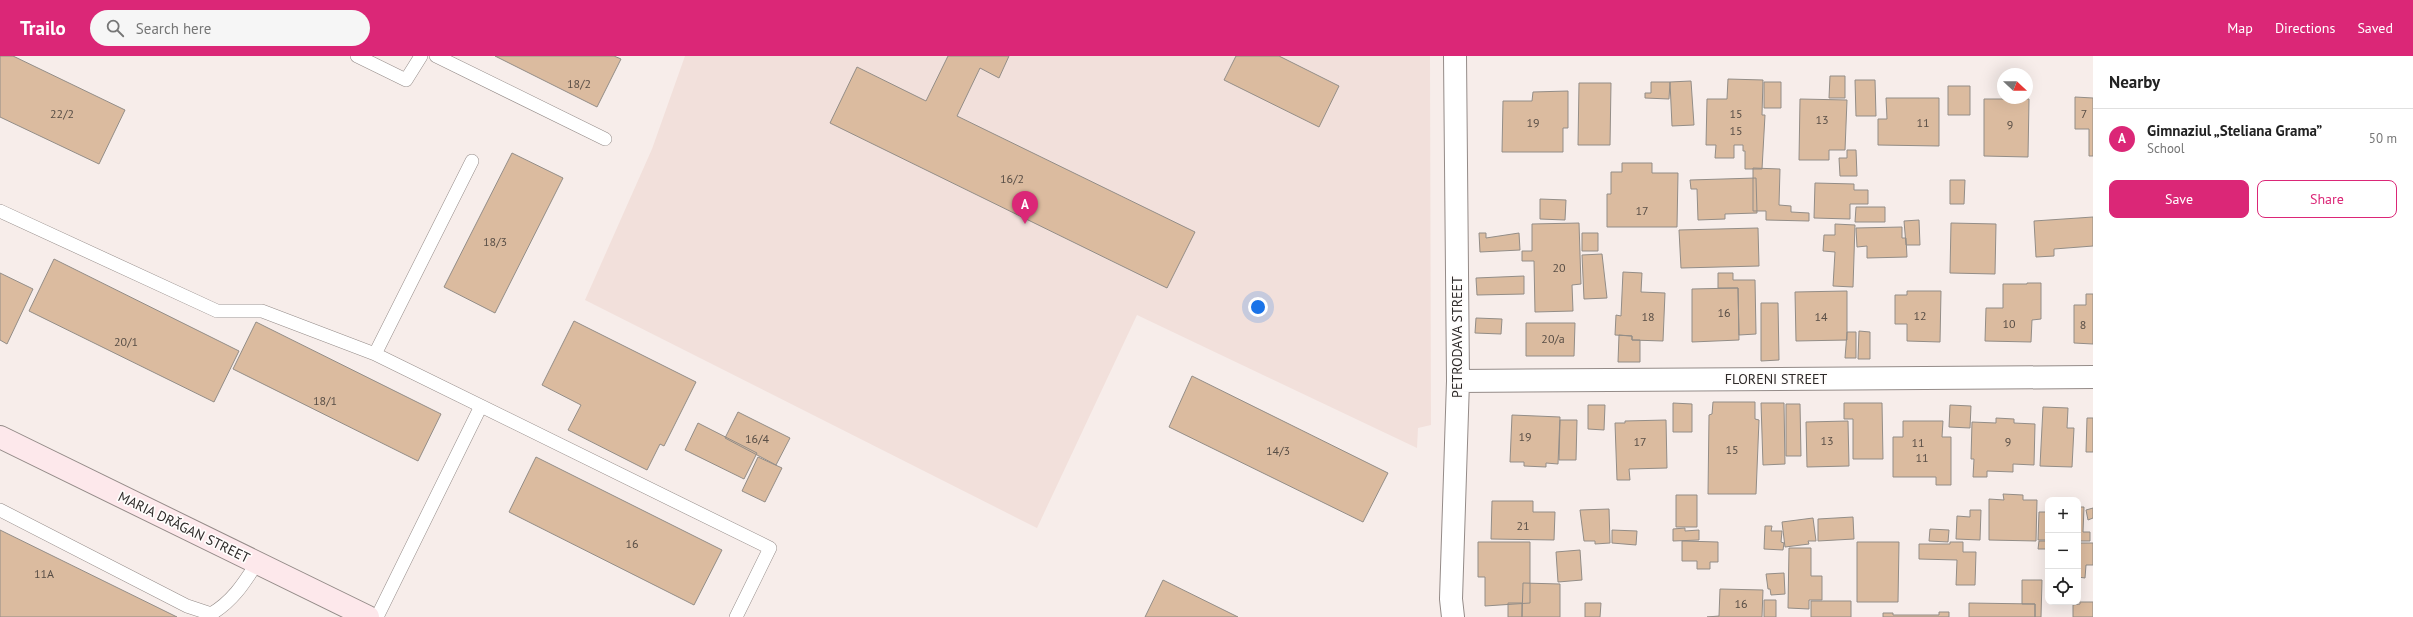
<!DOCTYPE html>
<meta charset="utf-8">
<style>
:root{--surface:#fff;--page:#f6f6f6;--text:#222;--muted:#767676;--line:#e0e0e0;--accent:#db2777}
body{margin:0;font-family:"PT Sans",sans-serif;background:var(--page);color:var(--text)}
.controls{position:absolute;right:12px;bottom:12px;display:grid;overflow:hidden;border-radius:8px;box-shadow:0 4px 16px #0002}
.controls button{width:36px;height:36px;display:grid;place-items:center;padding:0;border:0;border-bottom:1px solid var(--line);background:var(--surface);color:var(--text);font:20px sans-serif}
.compass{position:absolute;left:1997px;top:12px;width:36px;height:36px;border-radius:50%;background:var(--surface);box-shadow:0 4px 16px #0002;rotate:112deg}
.you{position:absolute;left:1258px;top:251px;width:14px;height:14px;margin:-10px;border:3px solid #fff;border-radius:50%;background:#1a73e8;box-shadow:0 0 0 6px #1a73e833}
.badge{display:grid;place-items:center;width:26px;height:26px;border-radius:50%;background:var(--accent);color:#fff;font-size:13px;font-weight:700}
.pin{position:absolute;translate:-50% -33px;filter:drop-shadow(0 1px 2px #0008)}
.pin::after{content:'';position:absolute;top:21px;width:14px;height:12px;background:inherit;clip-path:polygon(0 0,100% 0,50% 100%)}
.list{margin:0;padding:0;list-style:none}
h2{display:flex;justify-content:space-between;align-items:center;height:52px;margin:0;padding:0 16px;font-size:17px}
h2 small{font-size:13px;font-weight:400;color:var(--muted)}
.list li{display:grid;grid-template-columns:26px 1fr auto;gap:12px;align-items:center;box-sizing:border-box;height:60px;padding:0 16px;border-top:1px solid var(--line)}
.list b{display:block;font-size:15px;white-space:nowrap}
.list p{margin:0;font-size:13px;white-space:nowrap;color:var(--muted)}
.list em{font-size:13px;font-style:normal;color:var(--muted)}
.actions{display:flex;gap:8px;padding:12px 16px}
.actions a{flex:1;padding:9px 0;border:1px solid var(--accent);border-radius:8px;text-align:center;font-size:14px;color:var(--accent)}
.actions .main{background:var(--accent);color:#fff}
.icon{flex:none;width:22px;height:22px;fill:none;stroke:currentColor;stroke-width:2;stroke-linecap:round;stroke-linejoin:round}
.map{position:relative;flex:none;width:2093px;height:561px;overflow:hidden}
header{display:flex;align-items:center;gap:24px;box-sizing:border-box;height:56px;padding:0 20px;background:var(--accent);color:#fff}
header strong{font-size:19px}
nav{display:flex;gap:22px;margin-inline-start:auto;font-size:14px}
.search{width:280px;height:36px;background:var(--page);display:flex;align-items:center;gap:10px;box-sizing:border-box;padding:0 14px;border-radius:22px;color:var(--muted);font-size:15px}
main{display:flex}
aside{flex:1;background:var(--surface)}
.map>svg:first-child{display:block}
</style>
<header>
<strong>Trailo</strong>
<div class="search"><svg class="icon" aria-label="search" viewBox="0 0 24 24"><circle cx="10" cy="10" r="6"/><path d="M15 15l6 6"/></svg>Search here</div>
<nav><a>Map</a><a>Directions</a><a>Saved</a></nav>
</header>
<main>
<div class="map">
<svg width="2093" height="561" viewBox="0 0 2093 561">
<rect width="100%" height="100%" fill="#f7edea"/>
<!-- built -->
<path fill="#f2e0db" d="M685,0H1430L1431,369L1418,372L1417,392L1137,259L1037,472L585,244L652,93Z"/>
<!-- building -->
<path fill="#dbbb9f" stroke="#938d87" d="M0,0H13L125,54L99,108L0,61Z
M495,0H614L621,3L597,51Z
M948,0H1009L999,22L980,12L957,60L1195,176L1167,232L830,67L857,11L926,45Z
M1236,0H1279L1339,30L1319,71L1224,24Z
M1830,20H1845V42H1829Z
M1728,23L1763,24L1762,59H1765L1762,113H1745V95H1743V89H1734V102H1715L1716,89H1706L1707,43H1727Z
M1855,24H1875L1876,60H1856Z
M1691,25L1694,69L1672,70L1670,26Z
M1651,26H1670L1669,43L1645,42V37H1651Z
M1764,26H1781V52H1764Z
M1579,27H1611L1610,89H1578Z
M1948,30H1970V59H1948Z
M1568,35V72H1563V96H1502L1503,45H1532L1533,36Z
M2075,41L2093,42V100H2089V73H2075Z
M1886,42H1939V90L1878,89V63H1887Z
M1800,43L1847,44L1845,94H1829V104H1799Z
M1984,43H2029L2028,101L1984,100Z
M1847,94H1856L1857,120H1840L1839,102H1847Z
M512,97L563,122L495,257L444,231Z
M1622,107H1652V117H1678L1677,171H1607V138H1611V116H1622Z
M1753,112L1780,113L1779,149L1791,150V156L1809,157V165L1766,164V155H1753Z
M1756,122L1757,157L1725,158V163L1698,164L1697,133H1691L1690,124Z
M1950,124H1965L1964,148H1950Z
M1815,127L1854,128V134H1868V148H1850V163L1814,162Z
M1540,143L1566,144L1565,164L1540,163Z
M1856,151H1885V166H1855Z
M2093,161V190L2054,193V200L2036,201L2034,165Z
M1919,164L1920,189H1906L1904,165Z
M1579,167L1581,228L1572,229L1573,255L1535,256L1534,205H1522V195H1532V168Z
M1951,167L1996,168L1995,218L1950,217Z
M1835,168L1855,169L1853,231L1833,230L1835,196L1823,195L1824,179H1835Z
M1902,171V182H1906L1907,201L1867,202V190L1857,191L1856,172Z
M1758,172L1759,210L1681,212L1679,174Z
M1479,177H1486V182L1519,177L1520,194L1480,196Z
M1582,177H1598V195H1582Z
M1602,198L1607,242L1584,243L1582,199Z
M54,203L239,295L214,346L29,255Z
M1623,216L1642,217L1641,236L1665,237L1663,285L1632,284V280L1615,279L1616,259L1621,260Z
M0,217L33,233L7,288L0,284Z
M1718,217H1733V224H1755L1756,278L1739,279L1738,232H1718Z
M1524,220V238L1477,239L1476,222Z
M2027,227H2041V263L2032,264L2031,286L1985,285L1986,252H2003V228H2027Z
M1738,232L1739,284L1692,286V233Z
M1847,235V284L1796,285L1795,236Z
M1907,235H1941L1940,286L1907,285V268H1895V239H1907Z
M2086,238H2093V288L2074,287V249H2086Z
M1761,247H1778L1779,304L1761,305Z
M1476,262L1502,263L1501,278L1475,277Z
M574,265L696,326L664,390L660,388L647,414L568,374L581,349L542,329Z
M256,266L441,358L418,405L233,313Z
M1526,267H1575L1574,300H1526Z
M1859,275L1870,276V303H1858Z
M1847,276H1856V302H1845Z
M1619,279L1632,280V284H1640V306H1618Z
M1192,320L1388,417L1363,466L1169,371Z
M1713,346H1755V363L1759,364L1756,438H1708L1709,359L1712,358Z
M1673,347L1692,348V376H1673Z
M1761,347H1784L1785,408L1763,409Z
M1844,347H1882L1883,403H1853V363H1844Z
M1786,348H1800L1801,400H1786Z
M1588,349H1605L1604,374L1588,373Z
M1950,349L1971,350L1970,372L1949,371Z
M2043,351L2068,352L2067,372H2074L2072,411L2040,410Z
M738,356L790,382L776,409L725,382Z
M1512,359L1560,361L1558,408L1546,407V411L1524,410V406H1510Z
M1996,362L2014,363V367L2035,368L2034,409L2013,408V416L1987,415V421H1973L1974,403H1971L1972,366L1996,367Z
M2087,362H2093V396H2086Z
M1560,364H1577L1576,404H1559Z
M1666,364L1667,412L1629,413L1630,424H1617L1615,367H1625V365Z
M1848,365L1849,410L1807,411L1806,366Z
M1903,365H1943L1942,381H1951V429H1936V421H1893V381H1903Z
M698,367L757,397L744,423L685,394Z
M536,401L722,494L694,549L509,456Z
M758,401L782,412L765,446L742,435Z
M2003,438L2023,439V444H2037L2036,485L1989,484V443L2004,444Z
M1676,439H1697V471H1676Z
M1492,445H1533V456H1555L1554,484L1491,483Z
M2078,451H2084L2083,476H2090V485H2078Z
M2093,452V462L2088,464L2086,454Z
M1609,453L1610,487L1595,488V485H1584L1580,454Z
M1970,454H1981L1980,484L1956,483L1957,460L1970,461Z
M2039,456H2048V484H2038Z
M1853,461L1854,483L1818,485V463Z
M1813,462L1816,485H1808L1809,488L1785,491L1782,466Z
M1765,470H1772L1771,475H1782L1781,486L1784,487L1783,494L1764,493Z
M1685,472V475L1699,474V484L1673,485V473Z
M1930,473L1949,474L1948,486L1929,485Z
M0,474L177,561H0Z
M1612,474L1637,475L1636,489L1612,487Z
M1682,485L1718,486V506H1710V513H1697V505H1682Z
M2039,485H2048V510H2046L2047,493H2038Z
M1478,486H1530V547L1485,550V521H1478Z
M1857,486H1899L1898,546H1857Z
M1950,486H1963V496H1976L1975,529H1956L1957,504L1919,503V488H1950Z
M2078,487H2093V509H2086L2085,522L2078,521Z
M1789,492H1811V520H1822V544H1809V553L1788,552Z
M1580,494L1582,524L1558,526L1556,496Z
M1784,517L1785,538L1771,539L1770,533H1768L1766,518Z
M1163,524L1238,561H1145Z
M2022,524H2042L2041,561H2035V548H2022Z
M1523,527L1560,528V561H1522Z
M1720,533L1763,534L1762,561H1707L1719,560Z
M1764,544H1776V561H1764Z
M1811,545H1851V561H1811Z
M2080,546H2093V561H2073V549L2080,548Z
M1508,547H1522V561H1508Z
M1585,547H1601L1600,561H1585Z
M1969,547L2035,548V561H1969Z
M1939,556H1949V561H1883V557H1893V559H1939Z"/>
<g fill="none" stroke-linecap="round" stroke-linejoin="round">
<!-- service casing -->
<g stroke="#948b88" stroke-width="14">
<path id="service" d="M357,0L406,24L421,0
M436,0L605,83
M0,155L217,255H262L375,298L770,492L736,561
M375,298L472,105
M0,454L187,550L211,558C233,545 244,527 257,507
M377,561L481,350"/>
</g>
<!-- minor casing -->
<g stroke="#948b88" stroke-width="24">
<path id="minor" d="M1458,325L2093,321
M1453,561L1451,543L1458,325L1455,0"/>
</g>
<!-- secondary casing -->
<g stroke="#948b88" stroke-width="24">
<path id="secondary" d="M0,381L368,561"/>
</g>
<!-- service -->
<use href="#service" stroke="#fff" stroke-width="13"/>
<!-- minor -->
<use href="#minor" stroke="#fff" stroke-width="22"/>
<!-- secondary -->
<use href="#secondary" stroke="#fde8eb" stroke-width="22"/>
</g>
<g text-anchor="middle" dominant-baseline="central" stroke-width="3.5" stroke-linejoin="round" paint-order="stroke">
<!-- number labels -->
<g font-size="12" fill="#584e46">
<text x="579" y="27">18/2</text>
<text x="62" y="57">22/2</text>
<text x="1736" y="57">15</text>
<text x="2084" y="57">7</text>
<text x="1822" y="63">13</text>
<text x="1533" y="66">19</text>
<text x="1923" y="66">11</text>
<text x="2010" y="68">9</text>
<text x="1736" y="74">15</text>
<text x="1012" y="122">16/2</text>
<text x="1642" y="154">17</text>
<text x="495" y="185">18/3</text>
<text x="1559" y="211">20</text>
<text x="1724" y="256">16</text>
<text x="1920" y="259">12</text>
<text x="1648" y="260">18</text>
<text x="1821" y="260">14</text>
<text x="2009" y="267">10</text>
<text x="2083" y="268">8</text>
<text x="1553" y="282">20/a</text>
<text x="126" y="285">20/1</text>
<text x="325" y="344">18/1</text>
<text x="1525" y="380">19</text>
<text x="757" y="382">16/4</text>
<text x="1827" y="384">13</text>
<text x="1640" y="385">17</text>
<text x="2008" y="385">9</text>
<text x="1918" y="386">11</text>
<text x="1732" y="393">15</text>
<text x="1278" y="394">14/3</text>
<text x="1922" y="401">11</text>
<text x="1523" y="469">21</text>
<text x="632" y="487">16</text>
<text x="44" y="517">11A</text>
<text x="1741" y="547">16</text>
</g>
<!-- street labels -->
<g font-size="14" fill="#2d2928" stroke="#fefcfb">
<text transform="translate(1457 281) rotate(-90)">PETRODAVA STREET</text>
<text x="1776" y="323">FLORENI STREET</text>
<text transform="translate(184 471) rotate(26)">MARIA DRĂGAN STREET</text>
</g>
</g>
</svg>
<div class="controls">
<button>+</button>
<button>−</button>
<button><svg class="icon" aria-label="locate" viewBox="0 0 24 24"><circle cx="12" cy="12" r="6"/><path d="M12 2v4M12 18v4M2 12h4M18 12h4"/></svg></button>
</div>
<svg class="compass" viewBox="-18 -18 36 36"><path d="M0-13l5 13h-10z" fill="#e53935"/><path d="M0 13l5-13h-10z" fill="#767676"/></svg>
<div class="you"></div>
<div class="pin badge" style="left:1025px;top:168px">A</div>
</div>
<aside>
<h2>Nearby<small></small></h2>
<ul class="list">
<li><span class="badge">A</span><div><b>Gimnaziul „Steliana Grama”</b><p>School</p></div><em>50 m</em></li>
</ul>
<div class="actions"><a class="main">Save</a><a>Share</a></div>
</aside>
</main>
